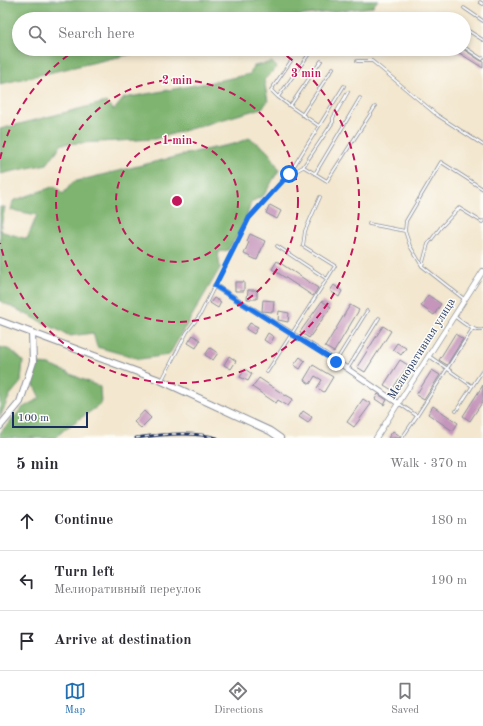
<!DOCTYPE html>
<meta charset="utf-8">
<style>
:root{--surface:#fff;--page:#f2f2f3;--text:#2b2b33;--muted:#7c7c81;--line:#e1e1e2;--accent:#1f6fb2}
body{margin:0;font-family:"Old Standard TT",serif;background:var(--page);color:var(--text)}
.scale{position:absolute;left:12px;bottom:10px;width:76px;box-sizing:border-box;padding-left:4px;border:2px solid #1b2f5e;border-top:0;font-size:11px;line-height:14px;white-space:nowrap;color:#1b2f5e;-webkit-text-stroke:3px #fdfcf7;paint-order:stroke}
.stop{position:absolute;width:12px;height:12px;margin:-9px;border:3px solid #1a73e8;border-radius:50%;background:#fff}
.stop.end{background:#1a73e8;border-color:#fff;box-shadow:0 1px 4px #0008}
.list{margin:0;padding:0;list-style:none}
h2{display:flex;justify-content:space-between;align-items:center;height:52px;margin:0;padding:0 16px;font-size:17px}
h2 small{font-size:13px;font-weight:400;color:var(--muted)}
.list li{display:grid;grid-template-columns:26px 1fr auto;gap:12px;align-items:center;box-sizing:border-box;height:60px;padding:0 16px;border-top:1px solid var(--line)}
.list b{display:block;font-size:15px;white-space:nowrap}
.list p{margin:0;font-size:13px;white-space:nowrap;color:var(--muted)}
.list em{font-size:13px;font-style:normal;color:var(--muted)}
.icon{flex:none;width:22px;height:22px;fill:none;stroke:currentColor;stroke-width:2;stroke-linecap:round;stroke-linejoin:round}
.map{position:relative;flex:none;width:483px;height:438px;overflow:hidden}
.search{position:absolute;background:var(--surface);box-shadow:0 2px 6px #0003;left:12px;right:12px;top:12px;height:44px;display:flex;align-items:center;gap:10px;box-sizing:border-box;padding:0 14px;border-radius:22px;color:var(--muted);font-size:15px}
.sheet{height:232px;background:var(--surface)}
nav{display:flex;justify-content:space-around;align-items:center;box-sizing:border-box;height:56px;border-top:1px solid var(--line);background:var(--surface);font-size:11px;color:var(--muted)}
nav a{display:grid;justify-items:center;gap:2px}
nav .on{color:var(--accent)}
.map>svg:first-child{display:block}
</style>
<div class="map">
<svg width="483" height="438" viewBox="0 0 483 438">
<rect width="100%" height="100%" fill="#fdfcf7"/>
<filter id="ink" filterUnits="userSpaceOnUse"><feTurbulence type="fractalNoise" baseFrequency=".025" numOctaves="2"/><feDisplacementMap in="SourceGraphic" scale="8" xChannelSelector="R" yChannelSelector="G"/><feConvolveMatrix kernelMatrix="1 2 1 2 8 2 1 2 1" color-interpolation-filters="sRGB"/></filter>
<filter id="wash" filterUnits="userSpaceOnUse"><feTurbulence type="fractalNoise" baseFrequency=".012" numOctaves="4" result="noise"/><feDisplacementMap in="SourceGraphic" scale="16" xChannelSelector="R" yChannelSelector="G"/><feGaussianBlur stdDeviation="0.9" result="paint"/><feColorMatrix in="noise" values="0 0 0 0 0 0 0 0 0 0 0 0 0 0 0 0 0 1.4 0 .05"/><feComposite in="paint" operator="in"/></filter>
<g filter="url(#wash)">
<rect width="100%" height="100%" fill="#f3e7cf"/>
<!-- forest -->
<path fill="#7eb370" stroke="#4c7167" d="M0,0H378L372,7L297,16L283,19H19V49H153L0,84Z
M272,62L277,67L264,80L268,101L262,108L155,139L62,144L47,164L0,174V129L106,102L114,110L124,98L207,83L250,74L254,66Z
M249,138C265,147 271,153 279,170L264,195L251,202L244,226L228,250L218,252L220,268L169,355L140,359L97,347L93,333L70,336L0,301V207H5L0,231L27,239L37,215L11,210L13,201L55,186L63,194L73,182L199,151L234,144Z
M0,347L11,350L23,361L21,382L10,395L0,417Z
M38,364L50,365L100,387L101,404L65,429L55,438H0V433L22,408L40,398L32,381Z"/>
<g id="blocks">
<!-- building -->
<path fill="#c595bb" d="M453,49H463L481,61H483V68Z
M270,205L281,211L277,219L266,213Z
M250,234L265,241L257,260L244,254L249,242L247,241Z
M277,261L318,288L313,296L272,269Z
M235,282H244V291H235Z
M334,285L342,291L339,297L330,291Z
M248,290H257V299H247Z
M428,295L441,304L434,315L421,306Z
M214,298L221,302L218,308L210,303Z
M263,300L274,301L273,312L262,311Z
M322,301L331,307L309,338L300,332Z
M350,305L359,310L334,352L325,347Z
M279,311L289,313L288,322L278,320Z
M250,323L258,327L254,334L246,329Z
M383,326L391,331L365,372L357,367Z
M268,333L274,337L270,344L264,340Z
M455,334L463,339L447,365L439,360Z
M193,335L200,340L196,348L188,343Z
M397,343L406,348L401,355L393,349Z
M210,348L218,353L213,360L205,355Z
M229,356L236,361L231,369L224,365Z
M300,357L305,361L300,369L294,365Z
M400,360L408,365L392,390L384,385Z
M313,365L333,377L324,392L317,388L322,380L315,376L310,384L304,380Z
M245,369L252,374L248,381L240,377Z
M432,370L440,375L424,400L416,395Z
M259,378L286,396V395L293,399L288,406L278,400L276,403L252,387Z
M483,385V401L470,421L463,416Z
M378,394L387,400L384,405L375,399Z
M363,399L371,404L354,427L347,422Z
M433,406L458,423L453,431L428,414Z
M144,411L151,418L141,428L134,422Z
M303,411L312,417L308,423L299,417Z
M393,431L400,436V438H388Z"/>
</g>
</g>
<g filter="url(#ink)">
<use href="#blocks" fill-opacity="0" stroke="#878b96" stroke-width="1"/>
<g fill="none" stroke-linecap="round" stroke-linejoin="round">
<!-- service casing -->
<g stroke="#878b96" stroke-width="3.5">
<path id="service" d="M480,2L483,4
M464,8L483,21
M444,15L450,19
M464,28L483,40
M464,47L482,59L483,58
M357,61H372L437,115L483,145
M278,97L271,90L291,61
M290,106L278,97L309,54
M302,115L333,68
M319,126L290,106L321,61
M304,167L314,173L316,172L360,98
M314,173L327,181L375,107
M290,174L303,167L333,122V118L348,92
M320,197L305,231L303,246L335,266L327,279
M369,224L405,231L410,246L422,266L464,299
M405,231L406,221L441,162L483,189
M422,266L428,244L441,227L459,208L482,222L483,221
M454,316C462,322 473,332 483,330
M429,356L472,386
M336,361L367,311
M348,368L379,318
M267,372L327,279L277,246
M162,380L187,332L200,315L249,218L289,174L344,86
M400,404L417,416L402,438
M456,411L483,370
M417,416L473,328"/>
</g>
<!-- minor casing -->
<g stroke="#878b96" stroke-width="6">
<path id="minor" d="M215,286L336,361L399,404
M376,438L483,271"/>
</g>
<!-- secondary casing -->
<g stroke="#878b96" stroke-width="8">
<path id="secondary" d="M0,321L162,381L270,431L280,438
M0,426L20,402L33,362L32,333"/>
</g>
<!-- service -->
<use href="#service" stroke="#fff" stroke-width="2"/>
<!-- minor -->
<use href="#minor" stroke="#fff" stroke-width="4.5"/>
<!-- secondary -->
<use href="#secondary" stroke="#fff" stroke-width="6"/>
<!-- rail casing -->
<g stroke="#1b2f5e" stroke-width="3">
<path id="rail" d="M136,438C162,434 192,431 217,438"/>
</g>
<!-- rail -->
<use href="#rail" stroke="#fdfcf7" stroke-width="1.5" stroke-dasharray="4.5" stroke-linecap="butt"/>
</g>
</g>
<g fill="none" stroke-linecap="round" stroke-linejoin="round" filter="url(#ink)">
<!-- route -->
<path stroke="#1a73e8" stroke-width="5" d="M289,174L249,218L215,286L336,362"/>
</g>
<!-- distance rings -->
<g fill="none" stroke="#c2185b" stroke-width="2" stroke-dasharray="7 5">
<circle cx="177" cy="201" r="61"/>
<circle cx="177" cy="201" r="121"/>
<path d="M0 159A182 182 0 0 1 77 49M277 49A182 182 0 1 1 0 243"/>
</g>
<g text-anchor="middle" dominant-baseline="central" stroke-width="3" stroke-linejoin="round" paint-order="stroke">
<!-- street labels -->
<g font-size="12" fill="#1b2f5e" stroke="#fdfcf7">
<text transform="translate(422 349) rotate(-58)">Мелиоративная улица</text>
</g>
</g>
<circle cx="177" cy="201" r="6" fill="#c2185b" stroke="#fdfcf7" stroke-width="2"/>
<g font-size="12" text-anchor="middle" font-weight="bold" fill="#c2185b" stroke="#fdfcf7" stroke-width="3" stroke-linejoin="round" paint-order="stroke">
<text x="306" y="77">3 min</text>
<text x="177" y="84">2 min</text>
<text x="177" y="144">1 min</text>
</g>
</svg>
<div class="scale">100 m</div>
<div class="stop" style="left:289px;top:174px"></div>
<div class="stop end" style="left:336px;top:362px"></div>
<div class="search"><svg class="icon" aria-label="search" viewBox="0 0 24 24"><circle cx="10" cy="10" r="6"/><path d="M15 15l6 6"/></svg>Search here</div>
</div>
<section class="sheet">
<h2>5 min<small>Walk · 370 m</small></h2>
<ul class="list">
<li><svg class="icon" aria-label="ahead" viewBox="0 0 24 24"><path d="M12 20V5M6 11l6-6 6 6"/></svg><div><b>Continue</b></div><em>180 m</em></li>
<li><svg class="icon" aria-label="left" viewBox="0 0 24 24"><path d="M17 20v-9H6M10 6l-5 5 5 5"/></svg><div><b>Turn left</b><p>Мелиоративный переулок</p></div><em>190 m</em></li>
<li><svg class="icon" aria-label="arrive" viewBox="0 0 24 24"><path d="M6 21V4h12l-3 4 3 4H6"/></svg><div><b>Arrive at destination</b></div></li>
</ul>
</section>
<nav>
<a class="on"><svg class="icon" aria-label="map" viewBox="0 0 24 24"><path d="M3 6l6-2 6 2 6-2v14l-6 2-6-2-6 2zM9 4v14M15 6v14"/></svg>Map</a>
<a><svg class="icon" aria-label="directions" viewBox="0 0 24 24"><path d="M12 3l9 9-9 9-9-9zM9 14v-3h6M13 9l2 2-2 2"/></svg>Directions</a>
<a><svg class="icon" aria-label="saved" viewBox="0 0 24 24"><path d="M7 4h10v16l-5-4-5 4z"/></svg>Saved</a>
</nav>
